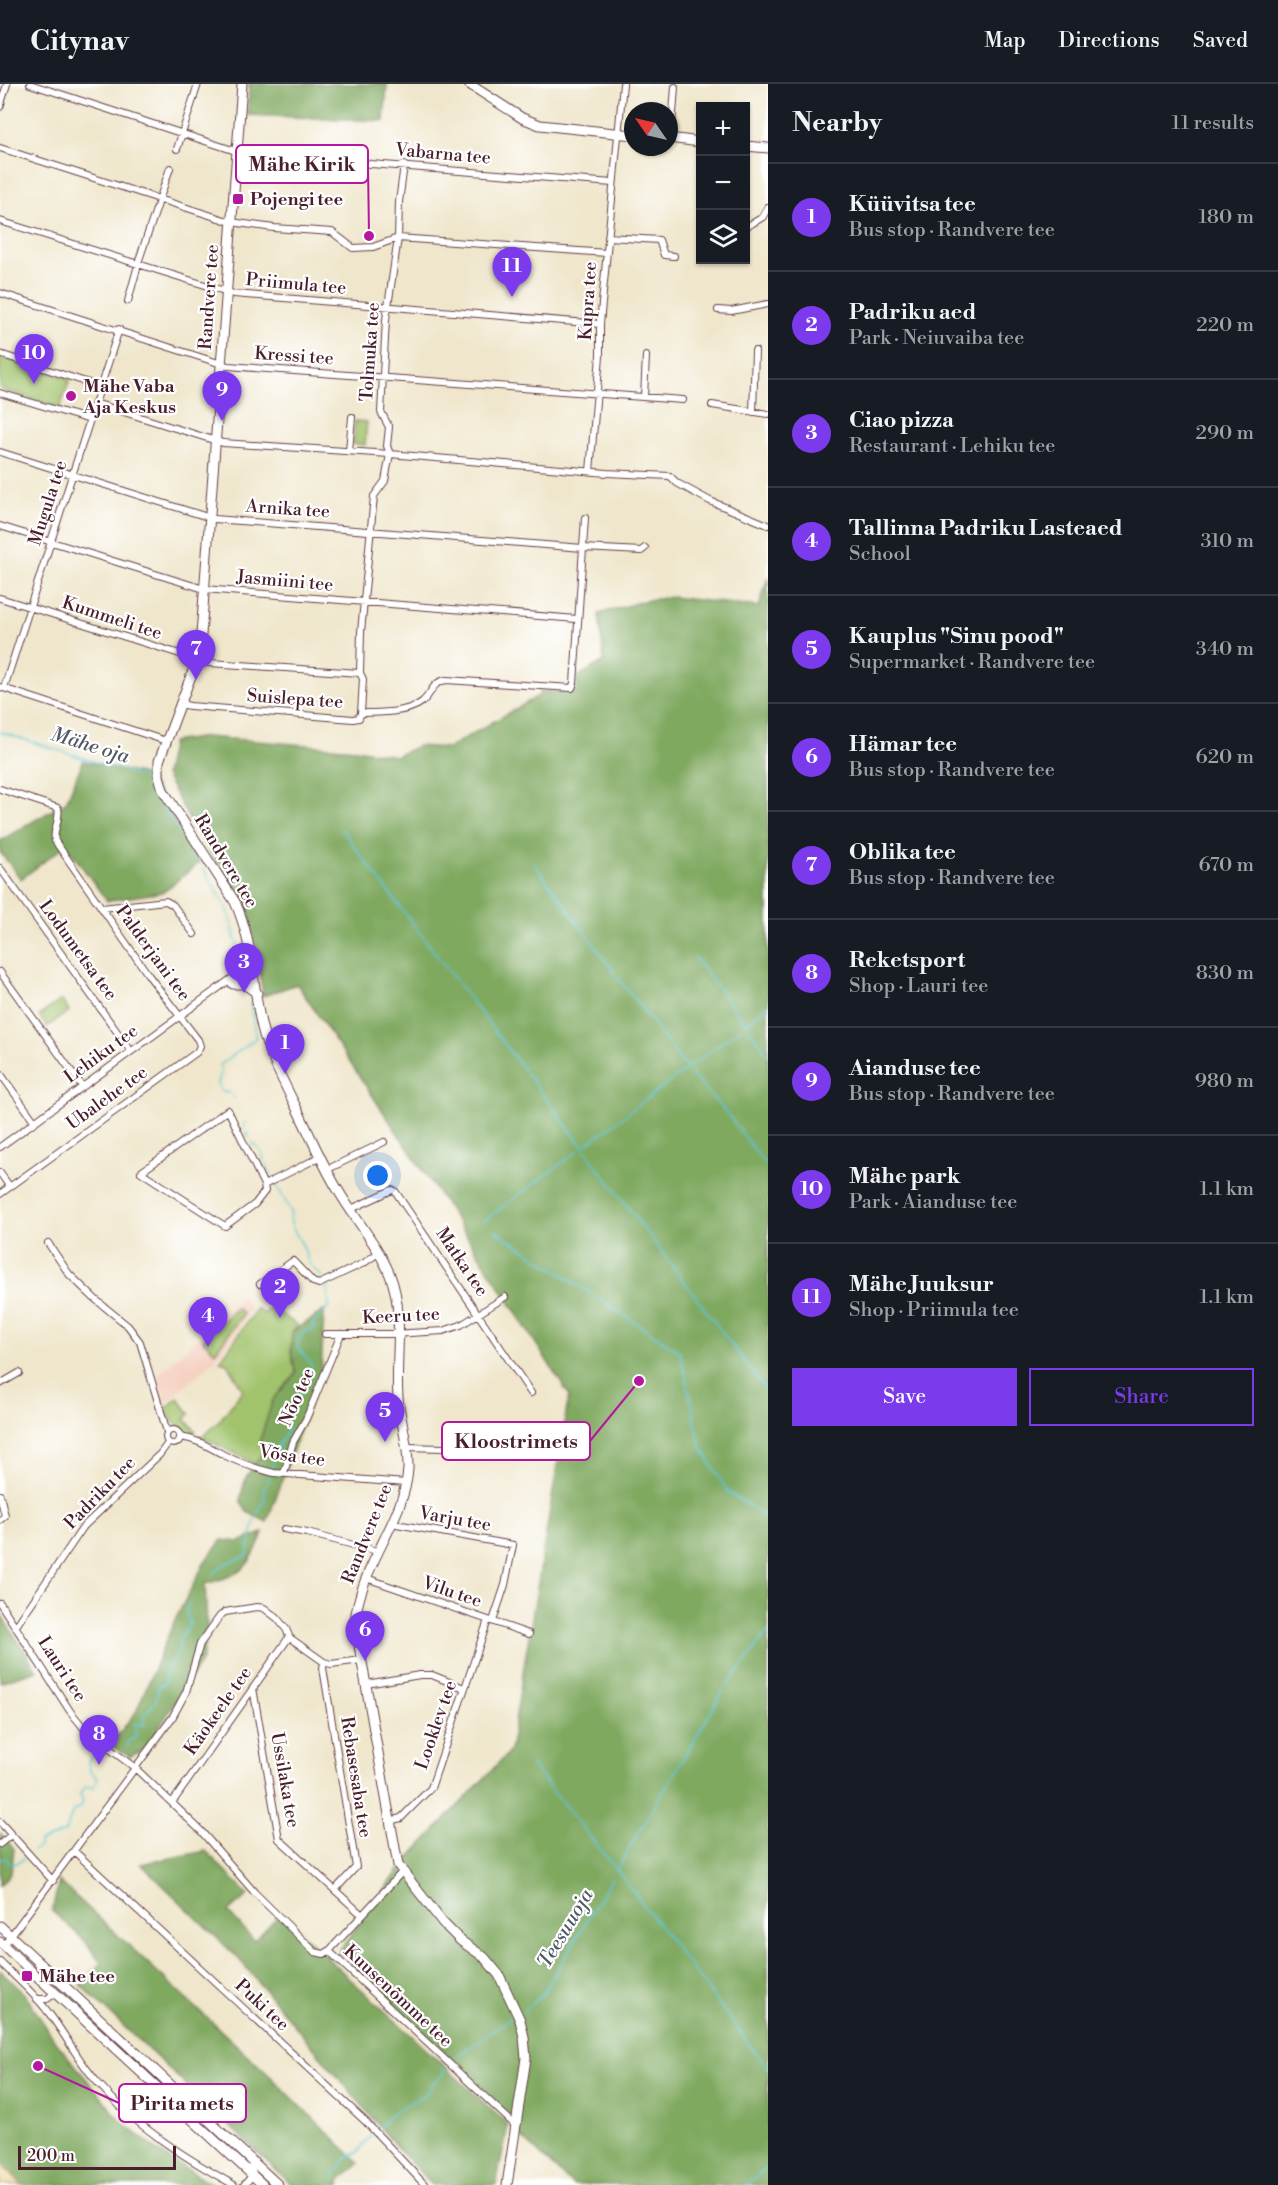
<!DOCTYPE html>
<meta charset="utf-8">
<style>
:root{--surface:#171b24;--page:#242831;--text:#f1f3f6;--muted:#9ea1a6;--line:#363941;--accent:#7c3aed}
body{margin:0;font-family:"Libre Bodoni",serif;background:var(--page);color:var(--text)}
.controls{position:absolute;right:18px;top:18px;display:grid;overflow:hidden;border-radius:0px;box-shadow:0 2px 4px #0004}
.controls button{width:54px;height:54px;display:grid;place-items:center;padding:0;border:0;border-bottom:2px solid var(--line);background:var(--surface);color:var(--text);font:30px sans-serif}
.compass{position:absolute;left:624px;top:18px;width:54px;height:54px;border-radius:50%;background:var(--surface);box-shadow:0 2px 4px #0004;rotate:304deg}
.scale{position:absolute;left:18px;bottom:15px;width:158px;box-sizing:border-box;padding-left:6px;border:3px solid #4a1f2b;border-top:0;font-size:16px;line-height:21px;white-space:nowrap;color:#4a1f2b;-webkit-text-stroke:4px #fff;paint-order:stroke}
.you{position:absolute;left:378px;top:1092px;width:21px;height:21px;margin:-15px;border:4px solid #fff;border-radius:50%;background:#1a73e8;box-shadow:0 0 0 9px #1a73e833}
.badge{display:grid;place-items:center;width:39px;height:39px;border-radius:50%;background:var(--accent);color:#fff;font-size:20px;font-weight:700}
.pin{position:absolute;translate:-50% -50px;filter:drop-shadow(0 2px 3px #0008)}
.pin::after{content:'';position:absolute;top:32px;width:21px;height:18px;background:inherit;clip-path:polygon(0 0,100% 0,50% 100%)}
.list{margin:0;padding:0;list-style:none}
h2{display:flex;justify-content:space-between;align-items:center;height:78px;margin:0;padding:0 24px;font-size:26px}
h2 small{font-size:20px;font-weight:400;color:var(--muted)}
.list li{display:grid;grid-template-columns:39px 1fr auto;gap:18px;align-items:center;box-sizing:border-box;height:108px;padding:0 24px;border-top:2px solid var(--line)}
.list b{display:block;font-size:22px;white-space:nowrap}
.list p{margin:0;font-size:20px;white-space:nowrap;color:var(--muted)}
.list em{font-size:20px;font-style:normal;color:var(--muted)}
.actions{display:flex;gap:12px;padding:18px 24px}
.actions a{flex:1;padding:14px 0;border:2px solid var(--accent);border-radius:0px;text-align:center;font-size:21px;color:var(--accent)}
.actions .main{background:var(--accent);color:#fff}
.icon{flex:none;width:33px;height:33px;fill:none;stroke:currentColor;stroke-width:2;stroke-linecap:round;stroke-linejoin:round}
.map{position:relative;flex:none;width:768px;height:2101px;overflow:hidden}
header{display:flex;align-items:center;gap:36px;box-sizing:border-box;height:84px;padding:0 30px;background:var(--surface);border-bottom:2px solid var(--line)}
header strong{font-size:28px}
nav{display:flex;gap:33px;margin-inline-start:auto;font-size:21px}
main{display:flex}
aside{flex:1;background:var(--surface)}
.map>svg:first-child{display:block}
</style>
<header>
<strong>Citynav</strong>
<nav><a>Map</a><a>Directions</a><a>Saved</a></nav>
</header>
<main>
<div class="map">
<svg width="768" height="2101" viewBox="0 0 768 2101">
<rect width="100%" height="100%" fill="#fff"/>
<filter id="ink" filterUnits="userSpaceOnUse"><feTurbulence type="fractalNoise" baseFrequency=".0167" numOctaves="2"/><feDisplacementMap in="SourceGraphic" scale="12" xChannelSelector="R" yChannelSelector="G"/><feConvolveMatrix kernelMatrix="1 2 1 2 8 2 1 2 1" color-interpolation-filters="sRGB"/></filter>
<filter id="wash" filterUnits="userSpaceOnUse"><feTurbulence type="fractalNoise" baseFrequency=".008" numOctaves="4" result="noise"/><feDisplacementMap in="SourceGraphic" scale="24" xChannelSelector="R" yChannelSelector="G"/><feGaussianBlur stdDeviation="1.35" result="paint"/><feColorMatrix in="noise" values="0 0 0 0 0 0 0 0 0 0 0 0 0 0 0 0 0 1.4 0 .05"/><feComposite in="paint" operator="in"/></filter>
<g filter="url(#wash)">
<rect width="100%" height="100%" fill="#efe6cb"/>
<!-- built -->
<path fill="#f5d2c3" d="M241,1214L251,1223L249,1228L222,1269L164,1321L157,1292Z"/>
<!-- green -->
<path fill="#a1c36c" stroke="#76714c" stroke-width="1.5" d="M0,273L70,295L60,324L0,305Z
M355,337L367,338L365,361L353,360Z
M61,916L69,927L47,943L39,932Z
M271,1223L298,1242L292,1248L291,1268L296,1289L273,1316L260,1356L263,1370L256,1380L202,1353L217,1340L243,1306L227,1279L220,1277L257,1224L264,1230Z
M237,1224L243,1230L215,1268L203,1256Z
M178,1314L190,1330L185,1335L196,1347L193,1350C183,1347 168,1336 165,1325Z"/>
<!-- forest -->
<path fill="#80a960" stroke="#656446" stroke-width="1.5" d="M249,0H387L384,37L248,31Z
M768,494V2101H573L520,2052L518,2039L339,1867L406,1777L510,1667L569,1311L461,1143L297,900L263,912L255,859L240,815L190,737L165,691L172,658L206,653L356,665L396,672L418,662L448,664L540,611V607L577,608V593L604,577L599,530L643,517L672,513L759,523Z
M83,677L148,692L200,778L163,808L107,817L66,761L21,795L0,768V757L66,718Z
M324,1227L321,1288L267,1438L247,1428L240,1416L246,1393L262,1370L260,1356L273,1316L296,1289L291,1268L292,1248Z
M263,1449C248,1487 243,1489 205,1500L207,1542L202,1576L146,1664L130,1673L110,1661L136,1628L173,1540L206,1476L222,1456L239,1458Z
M0,1529L37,1586L0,1598Z
M0,1749L14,1765L11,1788L0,1801Z
M206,1767L248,1811L228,1828L254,1857L280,1830L508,2041L496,2101H432L401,2068L238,1874L141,1780Z
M59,1797L269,1991L359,2079L339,2097L341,2101H292L80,1901L101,1879L85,1857L52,1827Z
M0,1886L24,1909L55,1957L122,2038L166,2073L214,2101H22L0,2077Z"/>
<!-- sand -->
<path fill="#eeda9e" stroke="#9c7c64" stroke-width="1.5" d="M0,2077L22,2101H0Z"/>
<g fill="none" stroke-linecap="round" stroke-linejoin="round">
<!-- stream -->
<path stroke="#5ac6d2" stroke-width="1.5" d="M0,648L143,693L199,778
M341,745L524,986
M534,779L615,889
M203,784L228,826L239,869
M694,873L746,940L768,922
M617,892L687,985
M748,944L768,970
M526,989L583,1063L741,944
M690,989L729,1032L768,1084
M230,1009L221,1008L218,999L221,989L220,981L256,954L250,919
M233,1012L234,1014
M244,1043L245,1038
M246,1048L249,1054
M252,1058L260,1066L271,1091
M585,1066L768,1309
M277,1102L291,1128C287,1142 300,1153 304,1165C307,1171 307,1179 312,1183C317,1188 319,1188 322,1194
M484,1137L578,1067
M496,1147L680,1268L701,1363L728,1408L768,1434
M275,1376L279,1367L276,1365L287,1348L284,1330C292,1318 319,1296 310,1279C307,1274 301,1269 298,1264L299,1255L305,1247L313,1246L315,1243L312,1240L329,1223L327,1202
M270,1385L274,1379
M257,1430L265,1416L264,1404L268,1399L269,1392
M214,1489L225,1480L247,1472L255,1435
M728,1601L768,1547
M127,1663L129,1656L135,1654L136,1650L134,1640L144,1641V1630C154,1622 158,1615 158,1602L165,1600C164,1579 182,1574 179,1555L190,1541L186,1527L189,1519
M531,1680L617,1786L768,1985
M33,1767L39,1763V1758L65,1748L73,1727L80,1724L83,1718L80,1710L85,1703H94L97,1694L90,1687L88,1678L93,1671L102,1668L105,1670
M0,1775L6,1774L9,1779L14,1780L24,1775
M617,1785L723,1608
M524,1927L543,1910L612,1794
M453,1975L512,1933
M379,2044L392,2029L427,2009L434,1998L443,1990L444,1983
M334,2095L335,2088L341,2084L345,2075L357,2069L372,2051
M330,2100L331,2101
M745,2101L768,2084"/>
</g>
</g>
<g filter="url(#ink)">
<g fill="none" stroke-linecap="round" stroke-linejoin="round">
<!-- minor casing -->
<g stroke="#633d43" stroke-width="8">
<path id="minor" d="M30,0L245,70L613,99
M0,23L7,0
M671,55L675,3
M0,64L231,138L274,144L332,148L353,164L373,163L398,154L607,169
M177,65L198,0
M0,137L234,210L600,240
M746,143L763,133L768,123
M608,153L659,156L664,171L674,172
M139,176L170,84
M0,209L228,282L683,316
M128,217L138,181
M718,226L731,227L768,220
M0,270L101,303
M0,309L90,336
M644,313L646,272
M95,319L223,359L390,370L607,389L670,392L677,399L710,417L768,441
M712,321L768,330
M753,328L755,267
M349,367L352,333
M0,368L214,435L583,464L641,467L645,464
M590,387L600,272V240L623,0
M0,442L204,505L577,535
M0,514L209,579L360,589
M0,603L166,657
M4,604L119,245
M180,620L190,622L353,635L359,634L361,629C378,629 408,629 422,618C432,610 432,598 446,596L572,604L574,599L585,434
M361,629L363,595L360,589L361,548L374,412L385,397L390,370L387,362L389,343L381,328L386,236L398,154L399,118L404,81
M0,705L58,724C61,736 52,746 55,757L149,892L198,956L200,962L197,968L0,1110
M0,784L130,966
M102,824L166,817L173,821L194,850
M0,888L82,1002
M0,989L35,1038
M0,1063L235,892L253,884
M326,1086L384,1058
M0,1089L10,1103
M264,1101L265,1107L255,1120L225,1142L141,1088L228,1026L264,1101L320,1073
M349,1126L392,1106L395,1107L531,1309
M48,1159L69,1190L95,1215L128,1242L140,1258L167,1348
M260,1200L293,1177L313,1198L319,1200L364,1179L378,1169
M325,1250H393L443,1247L461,1241L505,1213
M0,1300L19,1289
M166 1353a7 7 0 1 1 14 0a7 7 0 1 1-14 0Z
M180,1353C197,1355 209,1363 224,1371C240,1379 257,1385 274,1389L406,1399
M406,1363L556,1367
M284,1389L293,1358L306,1335L341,1250
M0,1411L5,1432L0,1436
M391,1439L513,1461L505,1501L493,1537
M284,1445L307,1449L377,1467
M366,1494L529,1550
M0,1519L70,1627L87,1648L134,1683L172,1719L200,1746L255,1809L315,1868L324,1870L329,1867
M16,1542L84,1442L160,1370L168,1359
M324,1578L323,1584L356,1783L335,1806
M366,1600L420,1591H432L464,1604
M253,1604L279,1755L361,1830
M172,1719L287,1556L290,1554
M389,1737L401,1734L431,1704L488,1536
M0,1738L53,1797
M0,1760L11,1751
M74,1767L365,2037L425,2101
M4,1861L172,1634L186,1608L200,1560L220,1532L225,1528L257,1523L264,1524L277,1534L286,1545L290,1554L324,1578L331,1580L361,1576
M329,1867L516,2042
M329,1867L402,1788
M0,1878C16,1894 34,1909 48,1928C66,1951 78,1977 98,1999C136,2043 184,2073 234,2101
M37,1915H47L55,1909
M244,2101L253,2091L251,2076"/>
</g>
<!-- secondary casing -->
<g stroke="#633d43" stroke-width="11">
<path id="secondary" d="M242,0L201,551L197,576L159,677V692L163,706L235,818C258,868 250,920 270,968C279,990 290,1011 301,1033C313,1058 324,1083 338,1106C354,1134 378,1161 390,1191C405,1229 395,1273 398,1313C400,1337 409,1361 408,1385C405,1436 359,1483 355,1539L398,1781L443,1839L461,1857L484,1873L499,1891L520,1936L524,1953L526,1974L507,2101
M469,0L522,34L540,41L633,51
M669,54L700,58
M746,62L768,64
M233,900H244L257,909
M0,1842L278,2101
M0,1858L263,2101"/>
</g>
<!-- minor -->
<use href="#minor" stroke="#fff" stroke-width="6"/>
<!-- secondary -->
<use href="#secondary" stroke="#fff" stroke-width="9"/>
</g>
</g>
<!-- markers -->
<g fill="#b5179e" stroke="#fff" stroke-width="2">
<rect x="232" y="109" width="12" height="12" rx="3"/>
<circle cx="71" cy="312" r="6"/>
<rect x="21" y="1886" width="12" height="12" rx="3"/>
</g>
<g text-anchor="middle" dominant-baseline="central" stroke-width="4.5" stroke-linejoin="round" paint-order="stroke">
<!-- street labels -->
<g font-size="18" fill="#4a1f2b" stroke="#fff">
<text transform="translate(443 70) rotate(5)">Vabarna tee</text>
<text transform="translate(296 200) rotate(5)">Priimula tee</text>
<text transform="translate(209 213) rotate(-86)">Randvere tee</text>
<text transform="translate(588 217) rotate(-86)">Kupra tee</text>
<text transform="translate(370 268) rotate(-86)">Tolmuka tee</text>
<text transform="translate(294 272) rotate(4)">Kressi tee</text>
<text transform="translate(48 419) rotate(-72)">Mugula tee</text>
<text transform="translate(288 425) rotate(4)">Arnika tee</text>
<text transform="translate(285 497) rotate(5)">Jasmiini tee</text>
<text transform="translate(112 534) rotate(18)">Kummeli tee</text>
<text transform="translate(295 615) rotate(4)">Suislepa tee</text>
<text transform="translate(226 777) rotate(59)">Randvere tee</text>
<text transform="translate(78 866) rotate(54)">Lodumetsa tee</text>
<text transform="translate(153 869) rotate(54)">Palderjani tee</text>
<text transform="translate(101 970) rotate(-36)">Lehiku tee</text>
<text transform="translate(107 1014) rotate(-36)">Ubalehe tee</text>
<text transform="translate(462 1178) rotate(56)">Matka tee</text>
<text transform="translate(401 1232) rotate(-3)">Keeru tee</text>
<text transform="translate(297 1313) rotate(-66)">Nõo tee</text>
<text transform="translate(292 1372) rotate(8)">Võsa tee</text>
<text transform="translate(100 1409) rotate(-46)">Padriku tee</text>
<text transform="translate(455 1435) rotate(10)">Varju tee</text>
<text transform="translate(367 1450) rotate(-68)">Randvere tee</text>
<text transform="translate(452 1508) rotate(19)">Vilu tee</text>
<text transform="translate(62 1585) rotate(57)">Lauri tee</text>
<text transform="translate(218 1627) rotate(-55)">Käokeele tee</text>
<text transform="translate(436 1641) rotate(-71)">Looklev tee</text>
<text transform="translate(356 1693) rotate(81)">Rebasesaba tee</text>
<text transform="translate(285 1696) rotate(80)">Ussilaka tee</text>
<text transform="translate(398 1912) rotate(43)">Kuusenõmme tee</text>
<text transform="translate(262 1921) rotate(43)">Puki tee</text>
</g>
<!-- poi labels -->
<g font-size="18" font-weight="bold" fill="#4a1f2b" stroke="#fff" text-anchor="start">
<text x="250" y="115">Pojengi tee</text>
<text x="83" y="302">Mähe Vaba<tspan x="83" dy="21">Aja Keskus</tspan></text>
<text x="39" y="1892">Mähe tee</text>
</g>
<!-- water labels -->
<g font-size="20" font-style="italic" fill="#505965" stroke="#fff">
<text transform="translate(90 662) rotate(17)">Mähe oja</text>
<text transform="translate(566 1845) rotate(-59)">Teesuuoja</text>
</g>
</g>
<!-- callouts -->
<path fill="none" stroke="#b5179e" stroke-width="2" d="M369 152L368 80M639 1297L590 1357M38 1982L119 2019"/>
<g fill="#b5179e" stroke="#fff" stroke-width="2">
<circle cx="369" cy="152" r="6"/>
<circle cx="639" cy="1297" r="6"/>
<circle cx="38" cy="1982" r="6"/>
</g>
<g fill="#fff" stroke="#b5179e" stroke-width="2">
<rect x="236" y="61" width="132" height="38" rx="6"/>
<rect x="442" y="1338" width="148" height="38" rx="6"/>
<rect x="119" y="2000" width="127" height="38" rx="6"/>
</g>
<g font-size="20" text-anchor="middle" font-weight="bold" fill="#4a1f2b">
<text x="302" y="87">Mähe Kirik</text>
<text x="516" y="1364">Kloostrimets</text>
<text x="182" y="2026">Pirita mets</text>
</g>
</svg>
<div class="controls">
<button>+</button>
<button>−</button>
<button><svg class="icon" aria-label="layers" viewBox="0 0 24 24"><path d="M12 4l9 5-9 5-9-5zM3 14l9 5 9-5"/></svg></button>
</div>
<svg class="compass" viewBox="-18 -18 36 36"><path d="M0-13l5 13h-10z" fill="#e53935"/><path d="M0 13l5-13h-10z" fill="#9ea1a6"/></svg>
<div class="scale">200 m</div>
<div class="you"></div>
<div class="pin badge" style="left:285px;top:990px">1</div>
<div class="pin badge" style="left:280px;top:1234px">2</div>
<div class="pin badge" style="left:244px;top:909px">3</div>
<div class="pin badge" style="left:208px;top:1263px">4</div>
<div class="pin badge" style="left:385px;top:1358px">5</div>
<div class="pin badge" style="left:365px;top:1577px">6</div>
<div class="pin badge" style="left:196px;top:596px">7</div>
<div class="pin badge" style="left:99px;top:1681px">8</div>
<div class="pin badge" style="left:222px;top:337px">9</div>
<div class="pin badge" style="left:34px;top:300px">10</div>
<div class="pin badge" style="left:512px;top:213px">11</div>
</div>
<aside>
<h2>Nearby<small>11 results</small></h2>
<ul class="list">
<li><span class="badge">1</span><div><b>Küüvitsa tee</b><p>Bus stop · Randvere tee</p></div><em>180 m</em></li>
<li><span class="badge">2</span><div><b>Padriku aed</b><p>Park · Neiuvaiba tee</p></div><em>220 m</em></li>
<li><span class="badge">3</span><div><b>Ciao pizza</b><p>Restaurant · Lehiku tee</p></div><em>290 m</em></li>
<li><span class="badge">4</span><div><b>Tallinna Padriku Lasteaed</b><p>School</p></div><em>310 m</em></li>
<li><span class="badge">5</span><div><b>Kauplus &quot;Sinu pood&quot;</b><p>Supermarket · Randvere tee</p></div><em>340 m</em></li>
<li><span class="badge">6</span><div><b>Hämar tee</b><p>Bus stop · Randvere tee</p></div><em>620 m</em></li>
<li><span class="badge">7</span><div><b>Oblika tee</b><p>Bus stop · Randvere tee</p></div><em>670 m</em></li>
<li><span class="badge">8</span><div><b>Reketsport</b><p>Shop · Lauri tee</p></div><em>830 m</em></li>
<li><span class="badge">9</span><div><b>Aianduse tee</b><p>Bus stop · Randvere tee</p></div><em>980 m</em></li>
<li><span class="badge">10</span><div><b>Mähe park</b><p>Park · Aianduse tee</p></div><em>1.1 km</em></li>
<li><span class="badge">11</span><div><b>Mähe Juuksur</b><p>Shop · Priimula tee</p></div><em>1.1 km</em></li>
</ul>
<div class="actions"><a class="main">Save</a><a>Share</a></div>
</aside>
</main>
